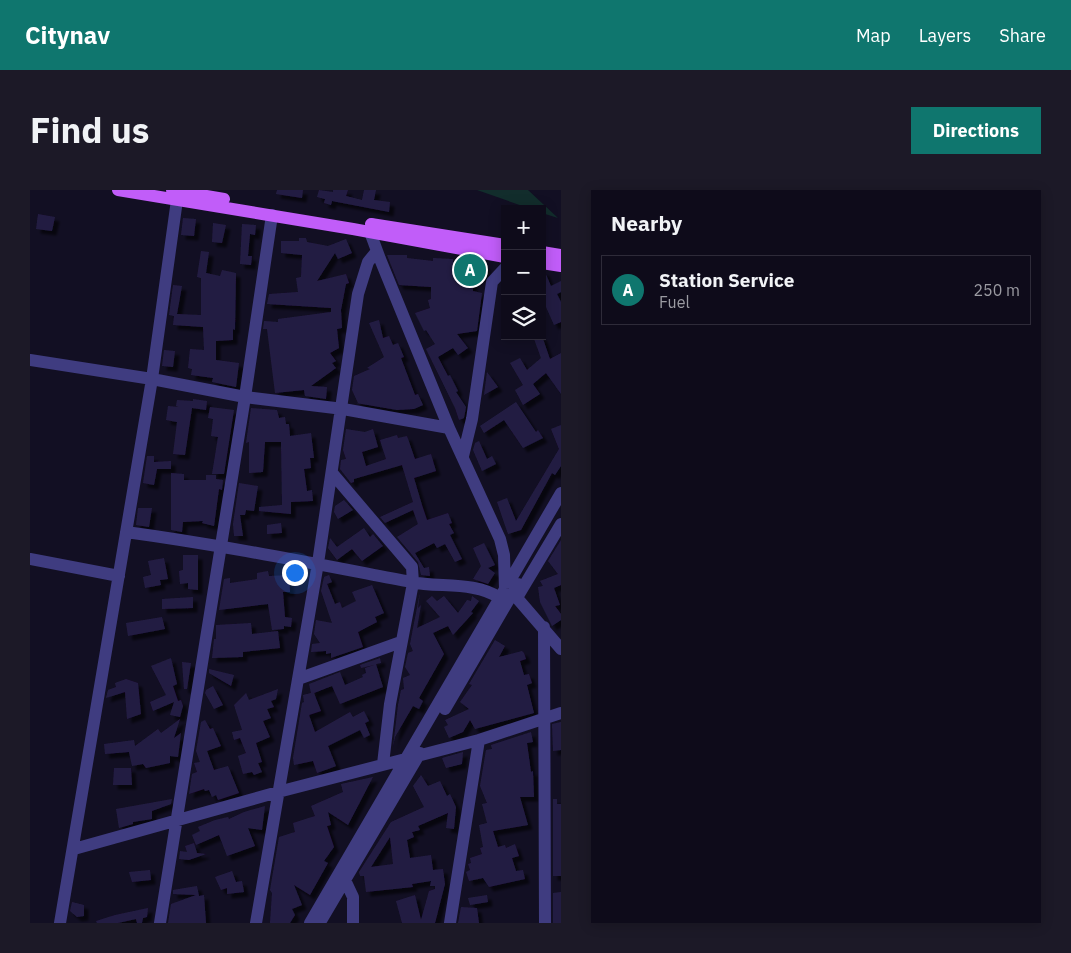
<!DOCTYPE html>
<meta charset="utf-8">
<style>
:root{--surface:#0e0b1a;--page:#1c1927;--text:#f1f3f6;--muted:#9b9ba2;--line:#2e2b39;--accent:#0f766e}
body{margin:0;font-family:"IBM Plex Sans",sans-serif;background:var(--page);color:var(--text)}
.controls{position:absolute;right:15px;top:15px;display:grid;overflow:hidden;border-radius:0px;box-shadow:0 2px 12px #0003}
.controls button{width:45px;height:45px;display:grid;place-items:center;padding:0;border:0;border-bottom:1px solid var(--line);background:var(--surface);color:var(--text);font:25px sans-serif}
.you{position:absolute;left:264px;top:382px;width:18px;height:18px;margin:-12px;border:4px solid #fff;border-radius:50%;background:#1a73e8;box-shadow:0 0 0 8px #1a73e833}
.badge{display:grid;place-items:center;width:32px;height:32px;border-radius:50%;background:var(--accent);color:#fff;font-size:16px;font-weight:700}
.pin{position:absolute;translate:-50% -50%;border:2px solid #fff;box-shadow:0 1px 5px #0006}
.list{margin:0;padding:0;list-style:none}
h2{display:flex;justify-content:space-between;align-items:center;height:65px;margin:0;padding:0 20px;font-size:21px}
h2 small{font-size:16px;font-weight:400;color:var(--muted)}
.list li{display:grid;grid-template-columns:32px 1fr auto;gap:15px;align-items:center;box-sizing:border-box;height:70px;margin:0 10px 10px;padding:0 10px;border:1px solid var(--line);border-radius:0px}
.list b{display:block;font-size:19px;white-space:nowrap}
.list p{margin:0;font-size:16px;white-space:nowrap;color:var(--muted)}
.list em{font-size:16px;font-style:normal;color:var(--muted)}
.icon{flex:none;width:28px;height:28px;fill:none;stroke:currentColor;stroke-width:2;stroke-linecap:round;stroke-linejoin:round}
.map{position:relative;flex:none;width:531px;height:733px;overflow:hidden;border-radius:0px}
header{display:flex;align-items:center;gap:30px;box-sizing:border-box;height:70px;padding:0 25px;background:var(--accent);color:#fff}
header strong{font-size:24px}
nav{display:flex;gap:28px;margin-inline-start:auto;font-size:18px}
.intro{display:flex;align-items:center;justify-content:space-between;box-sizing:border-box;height:120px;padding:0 30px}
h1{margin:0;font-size:35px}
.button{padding:12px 22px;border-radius:0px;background:var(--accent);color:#fff;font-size:18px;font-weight:700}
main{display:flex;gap:30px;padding:0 30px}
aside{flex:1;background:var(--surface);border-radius:0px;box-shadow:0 2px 12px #0003}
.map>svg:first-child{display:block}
</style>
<header>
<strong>Citynav</strong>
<nav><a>Map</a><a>Layers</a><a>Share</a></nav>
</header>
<div class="intro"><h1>Find us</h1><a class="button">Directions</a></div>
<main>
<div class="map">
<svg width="531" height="733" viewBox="0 0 531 733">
<defs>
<filter id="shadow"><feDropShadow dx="4.5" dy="4.5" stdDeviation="1" flood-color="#0009"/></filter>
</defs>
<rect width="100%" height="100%" fill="#120f23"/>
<!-- green -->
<path fill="#122d2c" d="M447,0H498L528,28L512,23V19H501Z"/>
<!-- building -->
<path fill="#241c43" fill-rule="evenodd" filter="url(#shadow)" d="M247,0H273L272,8L246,4Z
M289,0L303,2V0H318L316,6L332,10L334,0H346L344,10L360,12L359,22L302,11L301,15L294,13L295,9L287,7Z
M8,24L25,27L22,41L6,39Z
M153,28L166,29L164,46L151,45Z
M183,33L196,35L192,53L182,52Z
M212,34L226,35L225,45L220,44L218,66H222L221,75L210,74Z
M269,48H276L277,52L298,56L316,49L322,63L308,69L305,63L287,91L316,84L319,93L316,94L311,120L312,138L307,139L309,158L300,163L306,171L302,173L306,178L281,196L297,197L296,209L275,206L274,200L245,203L237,139H233L234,131L248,132V129L301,122V118L237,114L239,104L268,102L266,88L271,87L272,65L251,63V51H269Z
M171,61L179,62L176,83L190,86L192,80L206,83L205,140L203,139V150L186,151V170L209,173L206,197L182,192L183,188L161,185L162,179L158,178L160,159L174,160L173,137L143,135L144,126L139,125L143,95L152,96L147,124L171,125V88L167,87Z
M357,65H377V68L403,71V68L423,69V72L456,75L455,87H442L443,101L452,103L447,141L427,144L438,158L428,165L423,158L408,167L418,186L420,185L428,201L426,202L436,217L434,228L429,230L425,218L396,159L405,154L396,140L394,141L385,123L400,118L398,110L401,109V97L369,95Z
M512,81L515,82L521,96L531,91V102L527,104L531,112V132L524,135L512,108Z
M349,130L353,148L359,146L363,155L368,153L374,167L371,168L385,205L388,204L393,215L384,219L367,220L326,213H328L322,200L324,186L340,179L337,178L354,167L339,133Z
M503,146H512L520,169L531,163V204L516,183L503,194L510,204L493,215L485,200L493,195L480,173L490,168L497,180L511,168Z
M134,160L145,161L143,177L132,176Z
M457,182L468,197L454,205Z
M163,209L177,211L176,220L162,218L155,265L143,264L147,232L136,230L138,216L149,217L146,216L147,210L163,211Z
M486,212L506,242L508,240L513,248L493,258L474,230L454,243L450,236Z
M180,217L204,220L194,284H182L188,247L181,246L183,229L178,228Z
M221,218L247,220L249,228L255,227L256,234H259L260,246L281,243L284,268H280L281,278L274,279L277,301L282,300L283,311L261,312V324L229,321V317L252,315L251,252H235L233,282L219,283V252L216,253Z
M531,235V276L525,285L522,283L491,340L478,344L467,312L477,308L486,331L529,259L521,239Z
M316,239L335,242L343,239L348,257L332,262L336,276L356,269L350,250L367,245L368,248L377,246L385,269L401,264L406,281L384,288L392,315L397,330L418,323L422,333L419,334L424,343L420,345L432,369L425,372L415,354L407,358L404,353L385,363L394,378L399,377L400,386L391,385L388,372L367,347L388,334L383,320L355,333L350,327L383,312L372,275L324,289V292L321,293L310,279L311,270L316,269L313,260Z
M449,251L457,269L462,266L466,274L452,281L443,260L445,253Z
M117,266H124V272L141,271V279H127L124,295L113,293Z
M141,283L154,284V290H176V285H186V289L193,290L192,300L189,299L184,336L172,333L173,331L153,332L152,342L141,340Z
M209,293L228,296L224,321L216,320L215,325H210L213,346H204L203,334Z
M314,310L323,320L308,329L304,322L305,316Z
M108,318H122L119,337L106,335Z
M251,333L252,343L237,344V335Z
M334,338L340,347L343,344L353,356L332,371L322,359L307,370L298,358L300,348L307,357Z
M531,350V395L524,398L530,415L525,416L531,424V430L522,436L510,412L508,397L513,396L510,391L528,384L518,371Z
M454,353L465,375L458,378L465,383L458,394L443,389L451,376L443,358Z
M153,365H168V400L158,399V393L150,394L149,381L153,380Z
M134,368L138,389L130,390L131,395L115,398L113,387L121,385L118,371Z
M238,381L239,386L259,385L260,402H253L255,427L262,428L261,437L254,436V439L242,440L238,414L189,420L194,389L200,388V393L227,389V383Z
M299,385L302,392L297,394L305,414L310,412L312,418L326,411L322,402L342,395L354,423L345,427L347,432L328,442L333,457L301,468V463L296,464V461L281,462L282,454L290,453L284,444L286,430L302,433L291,401L294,387Z
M390,402L388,418L391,415L387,438L410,427L396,411L402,406L407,411L414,406L428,423L437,410L441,411L442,406L449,411L441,422L443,423L423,445L418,436L403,443L414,464L389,508L393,511L389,519L383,516L365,547L363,557L368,515L371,500L374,499L373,488L380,485L375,477L378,463L383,461L380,454Z
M163,407V418L132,419V409Z
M132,427L135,439L98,446L96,433Z
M221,433L222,444L248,441L250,458L213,462V467L182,468L184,449H186V435Z
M465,450L475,456L469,467L492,461L494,463L496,469L490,471L494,485L499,484L502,493L497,495L504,523L445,539L440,530L433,542L419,548L414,537L418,535L415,530L439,519L430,512L442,495L439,494Z
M141,468L147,494L143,496L148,511L151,510L153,516L150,527L140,525L144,512L123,521L120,512L136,505L121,476Z
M350,468L351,473L346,474L353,497L310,514L302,496L284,503L291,521L279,525L285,542L320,522L323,527L334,521L339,531L335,533L340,545L334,548L330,540L298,556L306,576L301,578L287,583L283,571L264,575L263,568L272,513L274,512L273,505L281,503L279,494L310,482L315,495L333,487L332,485L336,483L335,478L344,475L331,478L330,475Z
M152,472L161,473L157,499H154Z
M179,479L204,485L201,496L179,483Z
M96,489L108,493L111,524L97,529L95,502L76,508L78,500L86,497L85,493Z
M183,496L193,515L184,519L175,503L176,500Z
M248,499L246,509L241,511L244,517L237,519L241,528L233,531L240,547L226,553L232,572L228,573L232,582L224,585L222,582L213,584L208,566L216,563L210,548L204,550L202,542L212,540L204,515L216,503L219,510Z
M150,529L144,548L151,543L148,567L140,566V573L116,578L113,574L102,576L99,562L75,564L74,554L104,550L105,556L128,539L131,543Z
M175,530L180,539L183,538L191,556L177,561L184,580L198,576L209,603L188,610L186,605L182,607L179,600L175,601L174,599L159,604L162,584L167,582L164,573L170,572L166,561L171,532Z
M531,532V560L523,561L522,534Z
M501,542L503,552L497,553L501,582L503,581L504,607H490L498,635L463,641L468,657L475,655L476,658L485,654L489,666L482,668L486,681L493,680L495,689L459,697L453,688L439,691L436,682L440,680L438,674L441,673L440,668L452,664L450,658L453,657L449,635L457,633L452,614L457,613L450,596L456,560L462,559L461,555Z
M433,562L432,574L416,578L412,568Z
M84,578H101L102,595H83Z
M391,585L398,596L410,591L417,606L420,604L426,617L424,639L416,638L418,623L388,636L390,640L382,642L384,647L377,650L380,668L401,665L403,680L413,679L415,694L405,733H372L366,711L385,705L391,730L399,701L405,699V696H400L401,691L382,694L383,697L336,702L334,686H330L329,682L361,632L394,617L383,596ZM360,647L363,674L341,677Z
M343,587L318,635L298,622L301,635L297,636L304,657L294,671L298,673L280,705L264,695L272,715L262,719L265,725L260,733H240L242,703L240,700L249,647L265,642L263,633L285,626L281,616L313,602L311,594Z
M142,609L141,614L122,621V629L103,632V634L89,638L86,619Z
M523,609H527V614H531V686H523Z
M235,616L232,640L218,638L225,656L197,666L189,645L166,655L162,645L170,641L168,637L185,630L198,627L199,629L214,622Z
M164,653L167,663L176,664L159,670L149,669L150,661L157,662L155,656Z
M120,680L121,690L102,692L99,682Z
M202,681L206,692L212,691L214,702L197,704V698L191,700L185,687Z
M167,696L169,706L174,705L176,733H138L141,714L166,705L143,704V700Z
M531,702V733H523V703Z
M457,705L458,712L440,715L438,708Z
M42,712L54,715V726L47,727L40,721Z
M431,717L447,718L449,733H428Z
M118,718L117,727L113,728L112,733H107L106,729L88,733H67L66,731L85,725Z"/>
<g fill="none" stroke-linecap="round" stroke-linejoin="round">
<!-- minor -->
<path stroke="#3f3c80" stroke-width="12" d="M342,34L340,42L350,69L419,238L470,349L474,365L475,399L487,408L531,459
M0,170L122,189L215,207L313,219L419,238
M433,266L442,229L462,92L475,78
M302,283L382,377L383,393L360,514L353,574
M96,342C192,355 286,374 381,392C410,398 444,391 470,408
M0,369L89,386
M488,406L531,334
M514,437L515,733
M268,489L371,452
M415,519L488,394
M44,659L248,602L449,550L531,523
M315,690L323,707V733
M292,729L390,563
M30,733L122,189L147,10
M130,733L215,207L242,25
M226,733L288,373L328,104L338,72L347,61
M280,733L531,303
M420,733L449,550"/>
<!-- major -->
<path stroke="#c15df9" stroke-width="12" d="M88,0L323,39L475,67
M142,0L194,9
M341,34L475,55
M512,62L531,65
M512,73L531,76"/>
</g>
</svg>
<div class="controls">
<button>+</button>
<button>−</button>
<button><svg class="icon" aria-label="layers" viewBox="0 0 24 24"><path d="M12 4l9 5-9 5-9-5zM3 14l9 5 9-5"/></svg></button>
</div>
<div class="you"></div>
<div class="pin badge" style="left:440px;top:80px">A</div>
</div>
<aside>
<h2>Nearby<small></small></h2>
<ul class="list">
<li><span class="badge">A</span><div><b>Station Service</b><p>Fuel</p></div><em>250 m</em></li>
</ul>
</aside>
</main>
